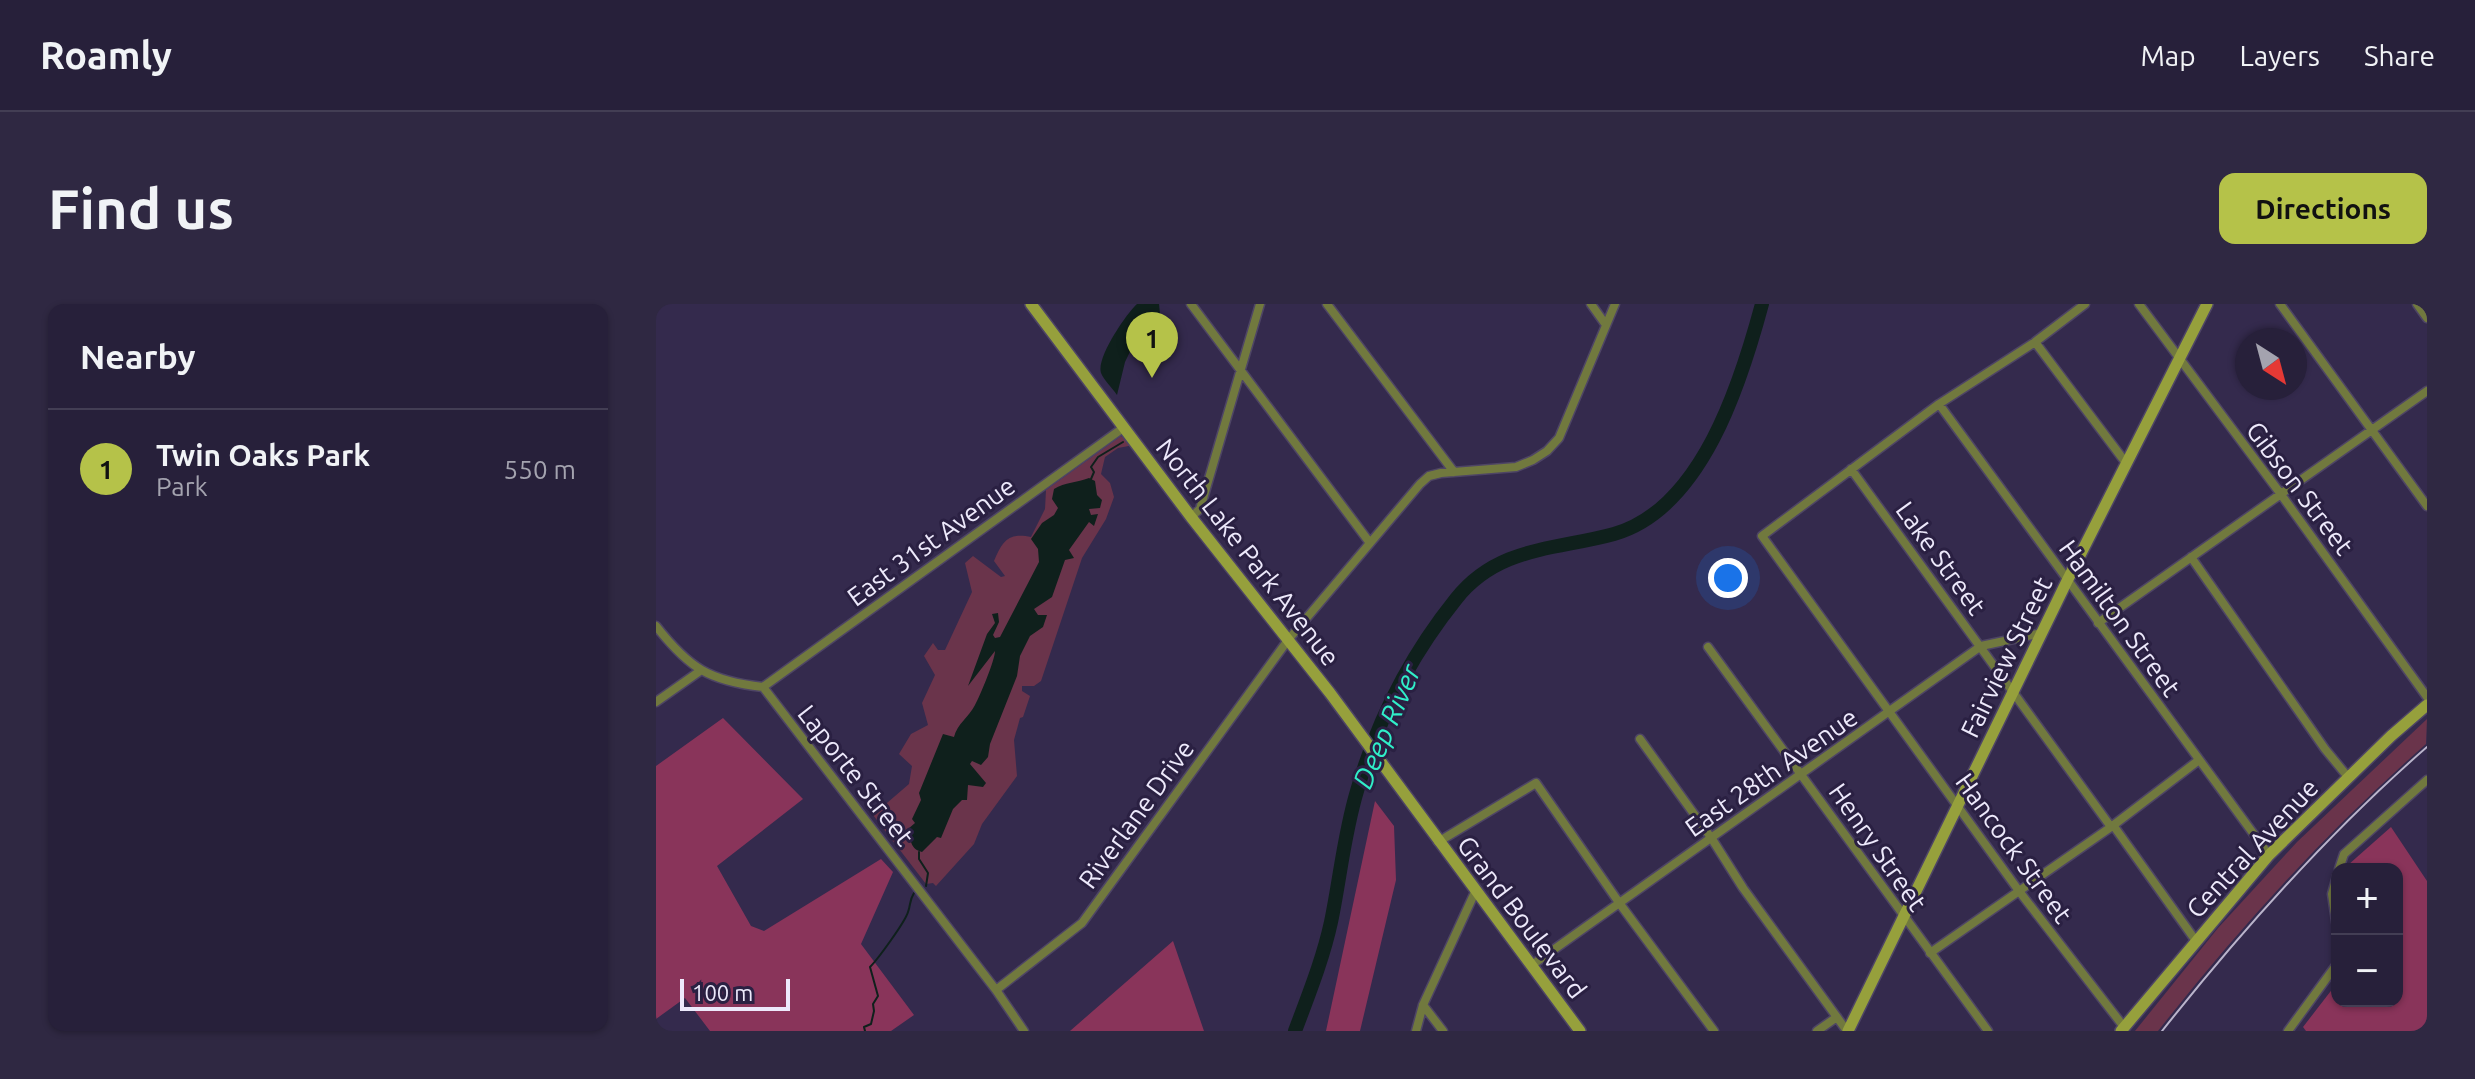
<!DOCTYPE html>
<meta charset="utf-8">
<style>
:root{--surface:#27203a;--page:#2f2842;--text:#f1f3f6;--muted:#a4a3af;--line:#433e54;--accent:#b5c249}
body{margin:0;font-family:Ubuntu,sans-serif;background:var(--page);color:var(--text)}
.controls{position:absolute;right:24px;bottom:24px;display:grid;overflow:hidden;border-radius:16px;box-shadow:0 2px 6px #0004}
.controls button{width:72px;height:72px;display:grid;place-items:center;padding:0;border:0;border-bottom:2px solid var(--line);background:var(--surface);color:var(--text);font:40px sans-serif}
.compass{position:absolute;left:1579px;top:24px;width:72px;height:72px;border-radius:50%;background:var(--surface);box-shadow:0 2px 6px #0004;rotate:144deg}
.scale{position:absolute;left:24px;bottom:20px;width:110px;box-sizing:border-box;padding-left:8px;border:4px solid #ede9fb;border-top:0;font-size:22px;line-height:28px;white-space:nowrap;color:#ede9fb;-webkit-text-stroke:6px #2a2042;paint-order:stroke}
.you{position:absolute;left:1072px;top:274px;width:28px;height:28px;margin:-20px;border:6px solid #fff;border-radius:50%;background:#1a73e8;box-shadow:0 0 0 12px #1a73e833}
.badge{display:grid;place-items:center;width:52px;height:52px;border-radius:50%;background:var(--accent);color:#111;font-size:26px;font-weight:700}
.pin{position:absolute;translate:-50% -66px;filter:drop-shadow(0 2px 4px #0008)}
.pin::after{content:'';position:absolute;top:42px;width:28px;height:24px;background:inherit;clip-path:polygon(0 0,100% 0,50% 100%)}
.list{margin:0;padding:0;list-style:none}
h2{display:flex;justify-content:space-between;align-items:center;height:104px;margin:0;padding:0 32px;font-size:34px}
h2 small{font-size:26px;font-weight:400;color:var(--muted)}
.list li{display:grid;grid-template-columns:52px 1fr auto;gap:24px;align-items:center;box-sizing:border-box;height:120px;padding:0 32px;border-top:2px solid var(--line)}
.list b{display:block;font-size:30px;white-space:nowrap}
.list p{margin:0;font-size:26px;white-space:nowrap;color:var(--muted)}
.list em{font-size:26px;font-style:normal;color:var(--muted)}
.map{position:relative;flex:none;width:1771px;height:727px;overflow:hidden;border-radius:16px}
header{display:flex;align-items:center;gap:48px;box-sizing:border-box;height:112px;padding:0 40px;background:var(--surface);border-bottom:2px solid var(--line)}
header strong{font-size:38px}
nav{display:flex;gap:44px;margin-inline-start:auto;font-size:28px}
.intro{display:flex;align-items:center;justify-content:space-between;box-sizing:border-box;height:192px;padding:0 48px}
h1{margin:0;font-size:56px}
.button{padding:20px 36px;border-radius:16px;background:var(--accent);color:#111;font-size:28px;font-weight:700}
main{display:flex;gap:48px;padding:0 48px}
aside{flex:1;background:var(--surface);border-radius:16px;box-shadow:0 2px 6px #0004}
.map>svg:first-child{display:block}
</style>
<header>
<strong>Roamly</strong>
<nav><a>Map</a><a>Layers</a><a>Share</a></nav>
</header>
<div class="intro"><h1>Find us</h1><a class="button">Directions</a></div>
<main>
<aside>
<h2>Nearby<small></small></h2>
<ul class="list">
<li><span class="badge">1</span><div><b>Twin Oaks Park</b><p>Park</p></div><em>550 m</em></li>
</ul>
</aside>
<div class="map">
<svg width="1771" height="727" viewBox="0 0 1771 727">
<rect width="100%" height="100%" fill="#342a4d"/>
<!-- green -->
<path fill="#6a344b" d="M465,132L478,141L462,144L449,153L445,170L454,179L458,193L450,215L426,254L385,377L378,382H366V387L374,392L367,413L364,414L358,436L361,472L326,520L318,540L280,582L277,579L270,580L217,511L253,480L256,462L243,450L255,430L272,421L266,399L279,371L268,352L277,339L282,346H289L316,288L309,259L317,252L345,273L349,272L338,257C346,238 352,228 375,233L389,205L390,186Z
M1771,415L1770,440C1671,527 1583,624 1502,727H1479L1562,624L1641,538Z"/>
<!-- forest -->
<path fill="#89345a" d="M67,414L147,495L61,562L95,622L108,627L225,555L237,568L205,640L258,711L235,727H54L29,694L0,715V462Z
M719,497L738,522L740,576L704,727H670Z
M1735,523L1771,577V727H1650L1647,723L1681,679V697H1741V565H1691L1692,561Z
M517,637L548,727H414Z"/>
<!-- water -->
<path fill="#0f201c" d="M481,0H503L504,10L487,21L469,58L461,91C456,84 448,76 445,69C440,54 470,10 481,0Z
M433,174L439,177L441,191L446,196L444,204L433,205L435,211L442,210L438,222L433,218L413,246L418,254L409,256L396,293L378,305L382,311H391L387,323L374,332L364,352L361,372L334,440L332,453L325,461L316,457L314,460L330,479L327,483L312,481L311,496H306L297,505L285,534L281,533L266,548C254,545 255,536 252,525L259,519L256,515L265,496L263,489L287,430L298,433C301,420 313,413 319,401C324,392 339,356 339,347L312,382L331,330L339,319L336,310L342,309L343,318L337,331L339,334L344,333L383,258L382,245L375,235L386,219L398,211L402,204L396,195L398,185C409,178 421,179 433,174Z"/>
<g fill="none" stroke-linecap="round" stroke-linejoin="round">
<!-- stream -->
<path stroke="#0f201c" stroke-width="2" d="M435,175L438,168L435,163L442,153L467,138
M263,548V555L272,569L270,582
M209,727L208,723L215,720L218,707L217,700L222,692L214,663C222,655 249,618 252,608C255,600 253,597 258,589"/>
<!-- river -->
<path stroke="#0f201c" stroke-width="14" d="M639,727C652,692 667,655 675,618C684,575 688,530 701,487C721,417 755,351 800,295C842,242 900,246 958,230C1046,205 1085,78 1106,0"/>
<!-- street casing -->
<g stroke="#4e4565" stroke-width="11">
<path id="street" d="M535,0L714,239
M671,0L798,168
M935,0L950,21
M1429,0L1379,38L1283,100L1106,232L1363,587L1468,723
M1483,0L1624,189L1771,393
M1624,0L1771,202
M1761,0L1771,14
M1379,38L1470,159
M1283,100L1613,551
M1195,165L1455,523
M535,213L544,205L604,0
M1535,253L1669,445L1692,473
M1442,319L1771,87
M0,322C33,364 53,377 107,383L340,686L368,727
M1052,343L1332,727
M107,383L467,124
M0,398L44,367
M984,435L1056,535L1087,584L1191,727
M1457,521L1540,637
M782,538L880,479L964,600L1058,727
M1683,565L1688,550L1771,476
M1681,572L1676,590L1681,624
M1274,649L1455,523L1543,456
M876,661L1325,342L1386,329
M340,686L426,619L632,336L764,180L773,172L785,169L860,163L877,156L891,147L903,134L959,0
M767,701L787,727
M760,727L767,701L820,586
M1161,727L1181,713
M1632,727L1681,660"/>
</g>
<!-- secondary casing -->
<g stroke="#4e4565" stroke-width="14">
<path id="secondary" d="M375,0L535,213L674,389L924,727
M1192,727L1411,277L1551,0
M1465,727L1613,551L1735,432L1771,401"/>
</g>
<!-- street -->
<use href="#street" stroke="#71793e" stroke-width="8"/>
<!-- secondary -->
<use href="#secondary" stroke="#96a03c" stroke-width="11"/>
<!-- rail -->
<path stroke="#bab4cb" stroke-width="2" d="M1506,727C1587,625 1673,528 1771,443"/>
</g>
<g text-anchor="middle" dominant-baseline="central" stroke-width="6" stroke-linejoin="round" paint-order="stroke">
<!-- street labels -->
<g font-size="26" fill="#ede9fb" stroke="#2a2042">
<text transform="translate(1644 184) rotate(53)">Gibson Street</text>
<text transform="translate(275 237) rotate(-36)">East 31st Avenue</text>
<text transform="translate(592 248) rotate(52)">North Lake Park Avenue</text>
<text transform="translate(1285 254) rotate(54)">Lake Street</text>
<text transform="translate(1464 314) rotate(54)">Hamilton Street</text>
<text transform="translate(1350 353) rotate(-64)">Fairview Street</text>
<text transform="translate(1115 468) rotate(-35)">East 28th Avenue</text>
<text transform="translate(200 471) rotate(52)">Laporte Street</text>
<text transform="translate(480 510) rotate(-54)">Riverlane Drive</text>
<text transform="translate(1222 543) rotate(55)">Henry Street</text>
<text transform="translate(1358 544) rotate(54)">Hancock Street</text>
<text transform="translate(1596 544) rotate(-47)">Central Avenue</text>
<text transform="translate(866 613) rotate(53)">Grand Boulevard</text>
</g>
<!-- water labels -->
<g font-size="28" font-style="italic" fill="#30efc9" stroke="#2a2042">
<text transform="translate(730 422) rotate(-67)">Deep River</text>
</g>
</g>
</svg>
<div class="controls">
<button>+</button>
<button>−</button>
</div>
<svg class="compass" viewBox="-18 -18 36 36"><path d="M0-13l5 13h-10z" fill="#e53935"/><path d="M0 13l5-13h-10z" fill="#a4a3af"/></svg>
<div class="scale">100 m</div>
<div class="you"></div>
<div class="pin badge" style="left:496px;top:74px">1</div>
</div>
</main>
